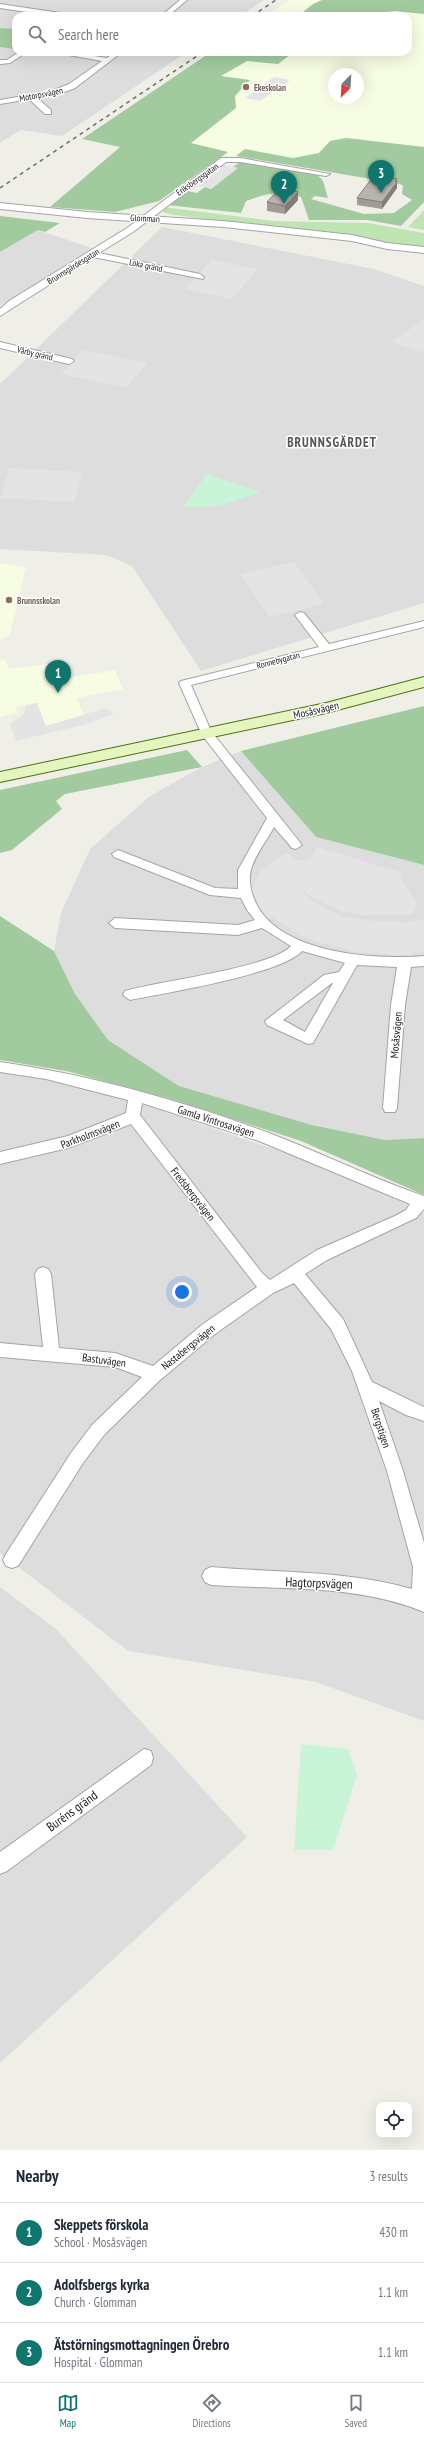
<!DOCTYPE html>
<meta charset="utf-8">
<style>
:root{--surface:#fff;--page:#f6f6f7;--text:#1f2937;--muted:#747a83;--line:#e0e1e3;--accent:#0f766e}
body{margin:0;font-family:"PT Sans Narrow",sans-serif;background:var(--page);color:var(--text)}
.controls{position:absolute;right:12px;bottom:12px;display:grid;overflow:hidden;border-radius:8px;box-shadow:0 4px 16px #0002}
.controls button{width:36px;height:36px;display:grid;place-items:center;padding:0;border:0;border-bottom:1px solid var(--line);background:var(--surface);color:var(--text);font:20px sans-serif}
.compass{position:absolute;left:328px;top:68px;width:36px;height:36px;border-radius:50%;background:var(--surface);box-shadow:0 4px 16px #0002;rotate:204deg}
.you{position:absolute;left:182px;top:1292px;width:14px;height:14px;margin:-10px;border:3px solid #fff;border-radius:50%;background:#1a73e8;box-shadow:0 0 0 6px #1a73e833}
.badge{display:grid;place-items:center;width:26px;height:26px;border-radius:50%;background:var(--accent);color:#fff;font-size:13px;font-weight:700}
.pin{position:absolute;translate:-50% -33px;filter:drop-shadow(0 1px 2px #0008)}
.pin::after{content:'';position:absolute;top:21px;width:14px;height:12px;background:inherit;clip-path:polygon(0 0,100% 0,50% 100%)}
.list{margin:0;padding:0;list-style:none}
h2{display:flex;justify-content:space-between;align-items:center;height:52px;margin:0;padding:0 16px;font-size:17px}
h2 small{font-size:13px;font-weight:400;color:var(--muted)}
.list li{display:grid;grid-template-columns:26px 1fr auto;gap:12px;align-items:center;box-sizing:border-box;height:60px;padding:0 16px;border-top:1px solid var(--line)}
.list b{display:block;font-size:15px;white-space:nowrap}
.list p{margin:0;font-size:13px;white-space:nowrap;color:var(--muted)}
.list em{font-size:13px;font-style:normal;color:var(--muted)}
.icon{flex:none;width:22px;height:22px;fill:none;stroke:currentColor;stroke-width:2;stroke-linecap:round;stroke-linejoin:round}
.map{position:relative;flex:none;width:424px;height:2150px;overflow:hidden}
.search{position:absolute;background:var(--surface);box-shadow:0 4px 16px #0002;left:12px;right:12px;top:12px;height:44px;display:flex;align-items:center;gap:10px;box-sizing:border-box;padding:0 14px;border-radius:12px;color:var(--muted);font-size:15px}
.sheet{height:232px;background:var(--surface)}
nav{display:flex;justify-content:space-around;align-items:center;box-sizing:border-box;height:56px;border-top:1px solid var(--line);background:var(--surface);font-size:11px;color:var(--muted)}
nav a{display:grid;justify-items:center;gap:2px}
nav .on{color:var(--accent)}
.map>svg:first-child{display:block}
</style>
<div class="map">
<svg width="424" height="2150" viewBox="0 0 424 2150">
<rect width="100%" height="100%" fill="#f0efe7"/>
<!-- residential -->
<path fill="#dedddd" d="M0,0H264L240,16H16V52H187L62,136L21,130L0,143Z
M162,227L374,269L424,286V603L201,671L132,566L106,555L0,549V384Z
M38,230L92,248L0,306V252Z
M241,751L316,837L424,865V1138L385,1140L312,1125L179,1086L108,1040L75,994L54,951L61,913L90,849L150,796L202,767Z
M0,1072L85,1087L148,1106L335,1170L424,1213V1721L316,1682L128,1651L0,1553Z
M0,1587L56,1629L247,1837L0,2063Z"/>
<!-- education -->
<path fill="#f6fde3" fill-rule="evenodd" d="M290,0H424V150L356,138L330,173L235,157L102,125L211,52H408V16H265ZM334,74H358V98H334Z
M0,563L26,567L10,634L0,640Z
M5,659L9,669L61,662L68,678L115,670L123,689L76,698L85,716L46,727L37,703L15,707L17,713L0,717V661Z"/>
<!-- grass -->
<path fill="#bee5b1" d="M163,207L274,221L368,223L424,233V247L394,246L357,238L174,215L165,213L161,210Z
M424,210V230L408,227Z"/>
<!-- forest -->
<path fill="#a1cb9f" d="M322,0H424V14L395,11L352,16H298L313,4Z
M0,28L16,29V49L0,47Z
M211,52H294L278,64L247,61L221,76L250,80L235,96L236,108L191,143L228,152L159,201L115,212L50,207L120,147L82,139Z
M346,138L424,147V202L401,226L367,220H309L301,197C281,190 265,194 246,201L241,213L167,205L187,191L197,193L205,187L211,189L237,168L233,167L240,162L318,175L323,181L328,198L315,196L311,199L364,214L394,213L412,200L402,194L403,186L400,184L236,156L245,149L293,158L319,153L330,141Z
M0,216L60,223L45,232L38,230L0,252Z
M424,706V865L316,837L241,751Z
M187,750L202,767L65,794L56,801L62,809L12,850L0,853V790Z
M0,916L54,951L75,994L108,1040L179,1086L312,1125L385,1140L424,1138V1195L301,1141L168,1098L66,1071L0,1060Z"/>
<!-- park -->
<path fill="#c8f5d7" d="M207,474L260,492C232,502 214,510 184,506Z
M301,1744L348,1749L357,1775L333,1850H294Z"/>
<!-- parking -->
<path fill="#e4e4e4" d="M274,77L290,80L260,101L245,98Z
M224,165L238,168L211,189L197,185Z
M212,260L258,269L232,299L185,289Z
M424,319V353L392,342Z
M83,350L147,363L126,388L61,374Z
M9,468L82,472L74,502L0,498Z
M294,562L324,604L270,617L240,574Z
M37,703L46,726L106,708L114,714L87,724L16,741L10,724L24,714L26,705Z
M317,847L403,873L400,879L407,887L418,906L413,907L415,913L407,915H363L340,911L313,898L304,891L303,892L313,902L340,916L375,921L406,922L424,919V952L413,953V959L390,960L389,954L356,952L318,942L301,936L272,917L266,920L252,905L258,902L252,890L259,873L279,857L290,853L297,861L310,859Z"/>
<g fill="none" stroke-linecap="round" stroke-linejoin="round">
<!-- minor casing -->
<g stroke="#a4a4a4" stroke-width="2">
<path id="minor" d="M180,0H187L168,16H161Z
M0,4L67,14L70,16H54L0,8Z
M19,52H27L10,63L0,64V60H7Z
M52,52H69L107,58L115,52H122L75,88L57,95L37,98L51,110V114H45L29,99L0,104V100L52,91L69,84L102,61Z
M221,158H240L330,174L326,176L240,162H226L133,232L99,253L200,274L204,277L203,279L93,257L0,316V309L9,301L127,228Z
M0,342L72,359L74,361L69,364L0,348Z
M300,612L304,613L329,644L424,621V627L191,685L211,731L302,845L296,849L292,848L274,827C267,840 255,855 251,870C248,879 251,891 254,899C276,954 375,960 424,956V966L411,967L405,1005L397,1108L395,1112H385L383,1108L391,1005L397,967L357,965L313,1043L308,1044L267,1025L265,1021L324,975L339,972L345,963L302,951C282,974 165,993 130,1000L123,995L125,991C159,981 271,968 291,946L262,928L238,935L115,928L109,923L115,918L238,925L255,920L247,910L241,898L210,895L114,857L112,854L118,850L215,888L238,889V870L267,818L202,735L179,683L181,681L319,647L295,615ZM333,983L305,1032L283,1020L332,983Z
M0,1062C91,1075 183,1101 269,1133C321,1153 372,1178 424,1196V1209L416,1218L327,1260L305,1274L343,1319L372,1382L424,1407V1421L406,1415L379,1401L403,1471L424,1543V1612C357,1584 282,1590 211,1585L205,1582L202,1576L205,1570L211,1567C279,1573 346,1570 412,1589L413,1567L387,1471L352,1371L331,1329L294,1283L273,1293L215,1334L159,1381L104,1435L83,1463L18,1566L12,1568L6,1566L3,1560L6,1554L71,1453L92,1425L142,1377L115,1367L0,1357V1343L43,1347L35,1274L38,1269L43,1267L48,1269L51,1274L59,1348L115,1353L153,1366L203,1324L257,1287L131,1124L68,1148L0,1164V1152L68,1136L126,1113L128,1100L46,1079L0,1072ZM142,1103L259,1141L410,1204L406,1210L395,1216L317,1250L270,1280L262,1273L140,1115Z
M144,1749L151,1751L153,1758L151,1765L7,1871L0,1874V1852Z"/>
</g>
<!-- tertiary casing -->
<g stroke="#a4a4a4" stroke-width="2">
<path id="tertiary" d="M0,203L87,212L223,221L352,235L387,243L424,247V253L387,249L352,241L223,227L87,218L0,209Z"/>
</g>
<!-- secondary casing -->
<g stroke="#4c6f0e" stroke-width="2">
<path id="secondary" d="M424,677V687L326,713L0,782V772L326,703Z"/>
</g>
<!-- minor -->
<use href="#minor" fill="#fff" fill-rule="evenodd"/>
<!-- tertiary -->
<use href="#tertiary" fill="#fff" fill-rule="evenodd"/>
<!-- secondary -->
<use href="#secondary" fill="#e5f5c0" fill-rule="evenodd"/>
<!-- rail -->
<path stroke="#6e6e6e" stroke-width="1.5" stroke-dasharray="4 4" stroke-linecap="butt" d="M252,16L276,0
M0,188L203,52"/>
</g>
<!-- wall -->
<path fill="#9f9c95" d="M397,182V188L382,209L357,205V198Z
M298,200L285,214L267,211V202Z"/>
<!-- shaded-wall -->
<path fill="#827f79" d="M397,179V188L382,209V202Z
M298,192V200L285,214V206Z"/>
<!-- building -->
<path fill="#b9b5ad" stroke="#827f79" d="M378,176L397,179L395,181L397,182L382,202L357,198L372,178H376Z
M280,188L298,192L285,206L267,202Z"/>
<!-- markers -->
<g fill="#8d6e63" stroke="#fff" stroke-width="1.5">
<circle cx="246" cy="87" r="4"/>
<circle cx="9" cy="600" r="4"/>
</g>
<g text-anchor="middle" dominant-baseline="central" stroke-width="3" stroke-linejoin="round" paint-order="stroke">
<!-- far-education labels -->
<g font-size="9" font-weight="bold" fill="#785e54" stroke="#fff" text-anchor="start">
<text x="254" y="87">Ekeskolan</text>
<text x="17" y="600">Brunnsskolan</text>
</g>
<!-- far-street labels -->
<g font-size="9" fill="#202020" stroke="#fff">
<text transform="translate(41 94) rotate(-11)">Motorpsvägen</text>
<text transform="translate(197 179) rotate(-35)">Eriksbergsgatan</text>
<text transform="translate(145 218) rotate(3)">Glomman</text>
<text transform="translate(146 265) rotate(12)">Loka gränd</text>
<text transform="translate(73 266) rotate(-32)">Brunnsgärdesgatan</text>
<text transform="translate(35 353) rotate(13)">Vårby gränd</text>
<text transform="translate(278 660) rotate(-15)">Ronnebygatan</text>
</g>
<!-- street labels -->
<g font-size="11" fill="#202020" stroke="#fff">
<text transform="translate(316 710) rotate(-13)">Mosåsvägen</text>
<text transform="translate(396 1035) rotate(-85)">Mosåsvägen</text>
<text transform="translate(216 1121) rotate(18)">Gamla Vintrosavägen</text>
<text transform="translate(90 1134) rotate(-21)">Parkholmsvägen</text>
<text transform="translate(193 1194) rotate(52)">Fredsbergsvägen</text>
<text transform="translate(188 1347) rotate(-39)">Nastabergsvägen</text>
<text transform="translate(104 1360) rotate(8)">Bastuvägen</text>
<text transform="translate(381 1428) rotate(72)">Bergstigen</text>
</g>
<!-- far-district labels -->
<g font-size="13" font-weight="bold" letter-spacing="1" fill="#535353" stroke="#fff">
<text x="332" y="442">BRUNNSGÄRDET</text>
</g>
<!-- near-street labels -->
<g font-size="13" fill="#202020" stroke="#fff">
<text transform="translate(319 1583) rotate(2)">Hagtorpsvägen</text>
<text transform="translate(72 1811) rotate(-36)">Buréns gränd</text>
</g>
</g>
</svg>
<div class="controls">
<button><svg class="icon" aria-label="locate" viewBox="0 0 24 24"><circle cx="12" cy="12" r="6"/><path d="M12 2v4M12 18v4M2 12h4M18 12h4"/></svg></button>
</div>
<svg class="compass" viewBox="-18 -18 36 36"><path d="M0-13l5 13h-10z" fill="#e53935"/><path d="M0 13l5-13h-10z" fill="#747a83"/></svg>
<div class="you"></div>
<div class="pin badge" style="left:58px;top:693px">1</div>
<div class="pin badge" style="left:284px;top:204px">2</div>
<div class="pin badge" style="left:381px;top:193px">3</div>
<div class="search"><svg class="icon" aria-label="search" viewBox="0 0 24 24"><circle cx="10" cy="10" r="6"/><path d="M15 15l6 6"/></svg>Search here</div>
</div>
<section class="sheet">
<h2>Nearby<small>3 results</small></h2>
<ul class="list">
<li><span class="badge">1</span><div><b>Skeppets förskola</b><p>School · Mosåsvägen</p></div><em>430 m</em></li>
<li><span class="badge">2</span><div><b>Adolfsbergs kyrka</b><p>Church · Glomman</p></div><em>1.1 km</em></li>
<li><span class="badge">3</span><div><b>Ätstörningsmottagningen Örebro</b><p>Hospital · Glomman</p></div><em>1.1 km</em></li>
</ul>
</section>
<nav>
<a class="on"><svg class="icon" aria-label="map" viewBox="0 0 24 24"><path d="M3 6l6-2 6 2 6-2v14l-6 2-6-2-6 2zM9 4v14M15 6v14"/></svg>Map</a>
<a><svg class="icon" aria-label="directions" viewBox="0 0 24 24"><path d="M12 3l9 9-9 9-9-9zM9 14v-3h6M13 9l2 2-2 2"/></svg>Directions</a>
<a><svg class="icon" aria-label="saved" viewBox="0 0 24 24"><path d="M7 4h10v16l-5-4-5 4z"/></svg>Saved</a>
</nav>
